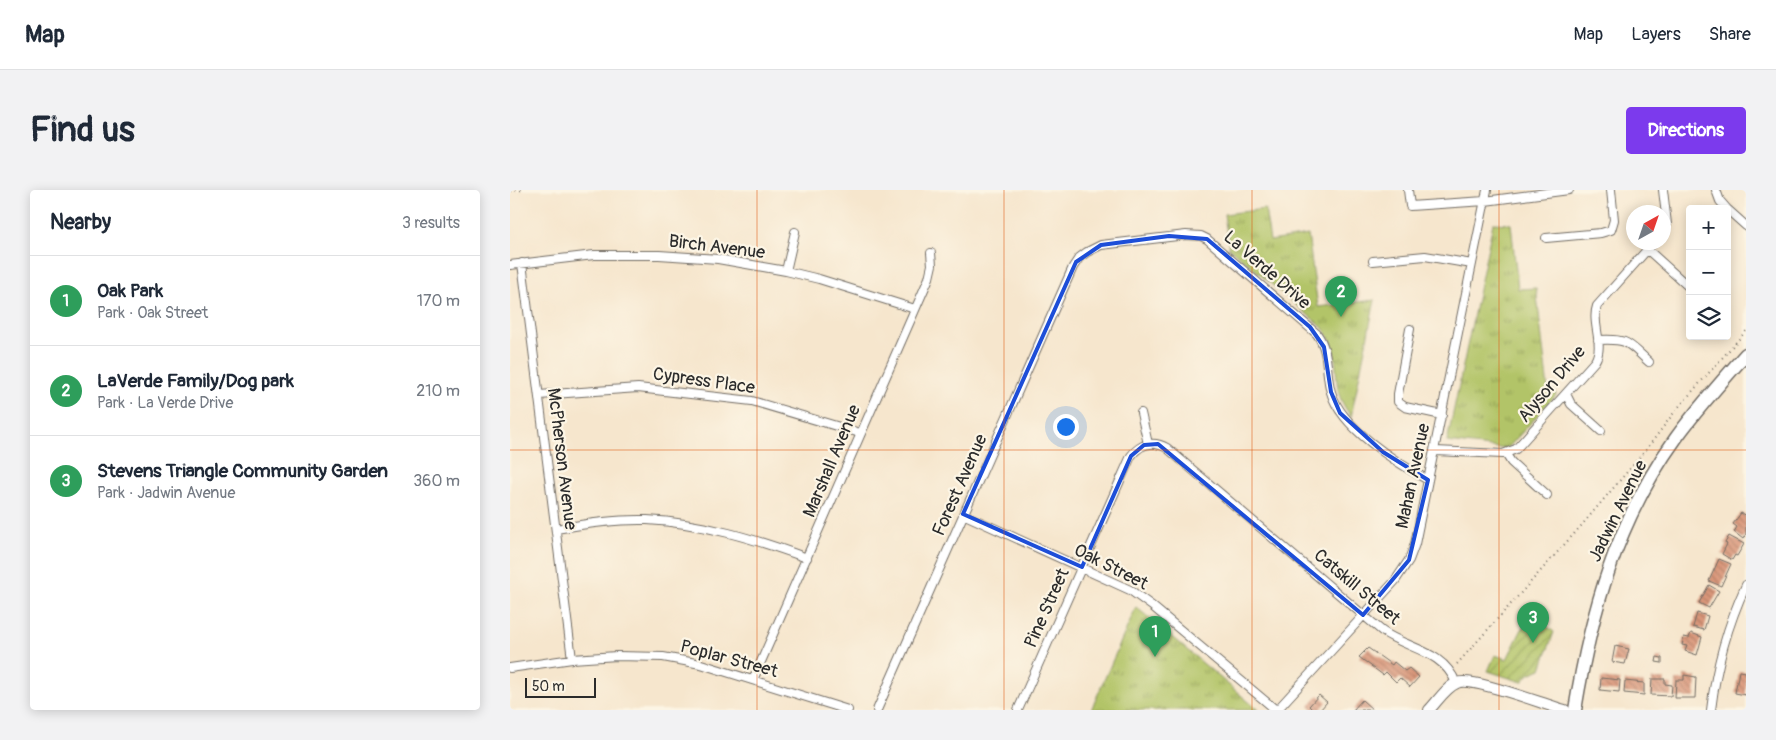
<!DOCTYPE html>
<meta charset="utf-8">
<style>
:root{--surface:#fff;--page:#f2f2f3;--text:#1f2937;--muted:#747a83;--line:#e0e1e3;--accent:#7c3aed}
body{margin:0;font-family:Pangolin,sans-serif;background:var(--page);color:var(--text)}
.controls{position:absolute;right:15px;top:15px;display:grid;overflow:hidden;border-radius:5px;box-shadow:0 2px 12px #0003}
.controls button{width:45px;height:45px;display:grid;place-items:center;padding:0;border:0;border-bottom:1px solid var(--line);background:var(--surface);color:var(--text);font:25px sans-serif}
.compass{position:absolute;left:1116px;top:15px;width:45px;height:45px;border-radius:50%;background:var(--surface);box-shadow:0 2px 12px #0003;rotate:40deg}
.scale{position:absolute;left:15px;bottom:12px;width:71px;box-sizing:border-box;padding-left:5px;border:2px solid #2b2b2b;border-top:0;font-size:14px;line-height:18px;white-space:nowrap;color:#2b2b2b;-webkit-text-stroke:4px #fcf5e5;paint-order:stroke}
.you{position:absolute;left:555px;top:236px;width:18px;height:18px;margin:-12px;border:4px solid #fff;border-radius:50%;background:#1a73e8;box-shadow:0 0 0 8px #1a73e833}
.badge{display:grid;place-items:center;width:32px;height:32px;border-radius:50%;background:var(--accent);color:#fff;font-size:16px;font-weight:700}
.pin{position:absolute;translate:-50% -41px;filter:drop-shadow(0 1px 2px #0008)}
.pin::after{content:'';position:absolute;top:26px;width:18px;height:15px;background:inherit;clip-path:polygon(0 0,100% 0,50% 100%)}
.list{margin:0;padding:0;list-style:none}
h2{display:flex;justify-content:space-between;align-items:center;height:65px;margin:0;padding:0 20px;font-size:21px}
h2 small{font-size:16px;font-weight:400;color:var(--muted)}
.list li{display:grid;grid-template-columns:32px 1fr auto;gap:15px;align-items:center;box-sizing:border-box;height:90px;padding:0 20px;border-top:1px solid var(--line)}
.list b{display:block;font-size:19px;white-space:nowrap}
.list p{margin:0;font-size:16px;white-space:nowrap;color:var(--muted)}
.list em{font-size:16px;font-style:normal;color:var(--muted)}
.icon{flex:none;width:28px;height:28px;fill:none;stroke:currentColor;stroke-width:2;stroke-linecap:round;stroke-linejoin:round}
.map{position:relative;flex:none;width:1236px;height:520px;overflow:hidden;border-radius:5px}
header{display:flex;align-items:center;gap:30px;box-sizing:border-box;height:70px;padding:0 25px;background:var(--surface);border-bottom:1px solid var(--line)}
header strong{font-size:24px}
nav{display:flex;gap:28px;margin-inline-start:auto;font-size:18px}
.intro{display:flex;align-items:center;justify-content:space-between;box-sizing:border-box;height:120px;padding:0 30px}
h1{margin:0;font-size:35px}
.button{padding:12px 22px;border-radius:5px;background:var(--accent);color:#fff;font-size:18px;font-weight:700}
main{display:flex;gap:30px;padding:0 30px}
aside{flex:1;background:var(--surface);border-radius:5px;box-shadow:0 2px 12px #0003}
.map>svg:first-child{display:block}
</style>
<header>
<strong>Map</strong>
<nav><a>Map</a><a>Layers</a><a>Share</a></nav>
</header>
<div class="intro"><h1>Find us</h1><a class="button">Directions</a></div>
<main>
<aside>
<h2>Nearby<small>3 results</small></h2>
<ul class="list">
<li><span class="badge" style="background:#2e9e5b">1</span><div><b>Oak Park</b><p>Park · Oak Street</p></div><em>170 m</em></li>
<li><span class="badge" style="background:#2e9e5b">2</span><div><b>LaVerde Family/Dog park</b><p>Park · La Verde Drive</p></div><em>210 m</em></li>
<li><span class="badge" style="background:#2e9e5b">3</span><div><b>Stevens Triangle Community Garden</b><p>Park · Jadwin Avenue</p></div><em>360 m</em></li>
</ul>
</aside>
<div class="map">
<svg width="1236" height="520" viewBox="0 0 1236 520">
<defs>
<pattern id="grass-tufts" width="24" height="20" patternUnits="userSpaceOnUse" patternTransform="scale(1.25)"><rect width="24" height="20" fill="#b2c467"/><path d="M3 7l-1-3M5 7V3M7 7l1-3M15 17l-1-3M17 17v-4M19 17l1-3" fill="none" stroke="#919f55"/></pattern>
<pattern id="garden-furrows" width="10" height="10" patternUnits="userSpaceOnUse" patternTransform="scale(1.25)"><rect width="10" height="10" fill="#b2c467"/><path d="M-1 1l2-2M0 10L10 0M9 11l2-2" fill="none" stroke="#919f55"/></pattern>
<pattern id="building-back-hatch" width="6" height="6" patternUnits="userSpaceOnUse" patternTransform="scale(1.25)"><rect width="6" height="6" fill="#da977a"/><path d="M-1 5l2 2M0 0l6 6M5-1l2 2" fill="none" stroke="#b17b64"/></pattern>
</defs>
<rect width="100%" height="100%" fill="#fcf5e5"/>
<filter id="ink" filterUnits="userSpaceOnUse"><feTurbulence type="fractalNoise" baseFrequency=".02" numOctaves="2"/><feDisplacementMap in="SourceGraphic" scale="10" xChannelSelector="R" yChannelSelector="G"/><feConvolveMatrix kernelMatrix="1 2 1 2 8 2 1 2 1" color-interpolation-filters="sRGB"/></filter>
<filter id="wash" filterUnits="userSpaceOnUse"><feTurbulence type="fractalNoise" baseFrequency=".0096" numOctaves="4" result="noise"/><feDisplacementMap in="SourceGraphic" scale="20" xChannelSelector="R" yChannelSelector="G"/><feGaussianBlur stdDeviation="1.12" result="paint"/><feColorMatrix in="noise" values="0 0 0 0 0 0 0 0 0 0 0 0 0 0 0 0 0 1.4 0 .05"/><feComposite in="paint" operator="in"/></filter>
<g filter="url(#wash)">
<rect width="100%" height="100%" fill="#f6e6cd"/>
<!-- grass -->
<path fill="url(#grass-tufts)" stroke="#6e7849" d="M755,19L760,51L798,45L808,117L865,110L841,227C836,219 829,209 828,199C824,175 829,156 811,136L719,58L714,24Z
M983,33L1001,34L1008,99L1026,98L1038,199L1045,200L1046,205L997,259L937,252Z
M626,417L745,517L748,520H581Z"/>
<!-- garden -->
<path fill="url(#garden-furrows)" stroke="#6e7849" d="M1020,423L1044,442L1031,479L1019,484L1012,492L978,481L985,465L997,469Z"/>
<g id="blocks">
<!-- building -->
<path fill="url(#building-back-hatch)" d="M1231,323L1236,326V344L1233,349L1224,342L1227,337L1223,334Z
M1219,346L1234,354L1227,366L1225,365L1222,370L1212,364L1217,354L1215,353Z
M1209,369L1221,374L1211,396L1199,391Z
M1199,395L1209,401L1199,418L1189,413Z
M1187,423L1198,426L1194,440L1183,437Z
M1181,443L1192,447L1187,465L1175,461L1177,456L1172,455L1174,447L1179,448Z
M1105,456L1119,459L1115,474L1102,472Z
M858,458L882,475L884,472L895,481L899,478L909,487L900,497L890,488L886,492L876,482L873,485L849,467Z
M1147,467L1152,468V473L1146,472Z
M1229,481L1236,482V505L1225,503Z
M1174,485L1186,487L1185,508H1165L1166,490H1174Z
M1091,488L1110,490L1109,502L1090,500Z
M1142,489H1155V494L1162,495L1161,506L1141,505Z
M1115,491L1134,493V505L1114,503Z
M809,505L817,512L810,520H803L799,516Z
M852,510L863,520H843Z"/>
</g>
</g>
<g filter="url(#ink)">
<use href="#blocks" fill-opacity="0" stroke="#726c64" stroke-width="1"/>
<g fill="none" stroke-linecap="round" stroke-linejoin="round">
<!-- minor casing -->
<g stroke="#726c64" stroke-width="10">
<path id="minor" d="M898,0L900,16L975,11L1059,0
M1153,0L1157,34L1154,42
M1206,0L1210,11L1217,19
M1217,19L1236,36
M1036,48L1091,43L1101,40L1104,30L1101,0
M1138,60L1180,98
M863,71L915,66L962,74
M12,73L62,469
M0,75L84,65H149L208,69L276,81L309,89L405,119
M276,81L285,42
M900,139L888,204V212L895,217L932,225
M1088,150C1118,148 1118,153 1139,172
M1056,204L1061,214L1091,241
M29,205L128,198L242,211L350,243
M631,223L638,254
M925,261L993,264L1006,259L1085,171C1095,155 1081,133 1087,116L1144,52
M996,264L1001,272L1037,305
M453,324L620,400L642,416L766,520
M46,339C76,334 107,329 137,330C193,333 245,349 297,368
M0,478L62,469L107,466L153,467L191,474L338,520
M243,490L419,88L422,75L421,63
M367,520L563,77L569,68L577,62L591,55L676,45L691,46L697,49L807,144C820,162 815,182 821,202C831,238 887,273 918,290
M508,520L621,266C630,254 643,250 657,258L872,441C897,459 933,460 946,493
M767,520L885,391L899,370L905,354L977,0
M1201,520C1206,477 1218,434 1236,395"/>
</g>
<!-- tertiary casing -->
<g stroke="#726c64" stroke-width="12">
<path id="tertiary" d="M919,520C927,512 936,497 947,493C961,486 1035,515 1055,520"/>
</g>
<!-- primary casing -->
<g stroke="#726c64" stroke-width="15">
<path id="primary" d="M1065,520C1081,422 1107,330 1166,248C1187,219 1212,191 1236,164"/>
</g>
<!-- path -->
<path stroke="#726c64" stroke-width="2" stroke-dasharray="1 4" stroke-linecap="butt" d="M0,1L13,0
M947,474L1071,336L1135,261L1166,220L1236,141"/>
<!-- minor -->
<use href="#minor" stroke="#fff" stroke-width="8"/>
<!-- tertiary -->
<use href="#tertiary" stroke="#fff" stroke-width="10"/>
<!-- primary -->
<use href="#primary" stroke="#fff" stroke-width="12"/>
</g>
</g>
<!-- marked area -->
<path fill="none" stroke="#1d4ed8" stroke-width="4" stroke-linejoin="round" d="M659,46L697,49L800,137L814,157L821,202L830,223L873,262L918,290L899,370L853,425L648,254L634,255L621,266L572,377L453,324L566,72L591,55Z"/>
<!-- grid -->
<path fill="none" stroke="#df570e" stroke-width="1" stroke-opacity="0.55" d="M247,0V520M494,0V520M742,0V520M989,0V520M0,260H1236"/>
<g text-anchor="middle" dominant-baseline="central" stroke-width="4.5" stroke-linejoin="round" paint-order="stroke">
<!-- street labels -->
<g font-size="18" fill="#2b2b2b" stroke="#fcf5e5">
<text transform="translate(207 57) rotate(7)">Birch Avenue</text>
<text transform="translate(757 80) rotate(41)">La Verde Drive</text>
<text transform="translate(194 191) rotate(8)">Cypress Place</text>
<text transform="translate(1042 194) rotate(-50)">Alyson Drive</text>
<text transform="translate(52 269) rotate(83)">McPherson Avenue</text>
<text transform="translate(322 271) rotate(-67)">Marshall Avenue</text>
<text transform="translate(903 286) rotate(-78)">Mahan Avenue</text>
<text transform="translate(450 295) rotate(-66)">Forest Avenue</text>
<text transform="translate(1108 321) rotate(-64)">Jadwin Avenue</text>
<text transform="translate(601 377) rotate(27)">Oak Street</text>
<text transform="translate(847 397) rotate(40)">Catskill Street</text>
<text transform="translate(537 418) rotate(-66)">Pine Street</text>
<text transform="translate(219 469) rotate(15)">Poplar Street</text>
</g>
</g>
</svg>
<div class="controls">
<button>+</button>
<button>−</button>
<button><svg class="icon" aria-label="layers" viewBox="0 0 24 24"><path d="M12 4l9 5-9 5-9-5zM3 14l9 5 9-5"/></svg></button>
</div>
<svg class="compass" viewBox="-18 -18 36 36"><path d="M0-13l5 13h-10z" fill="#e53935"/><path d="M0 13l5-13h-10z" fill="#747a83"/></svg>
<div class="scale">50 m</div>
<div class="you"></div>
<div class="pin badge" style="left:645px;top:467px;background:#2e9e5b">1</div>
<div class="pin badge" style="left:831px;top:127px;background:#2e9e5b">2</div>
<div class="pin badge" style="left:1023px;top:453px;background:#2e9e5b">3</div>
</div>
</main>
